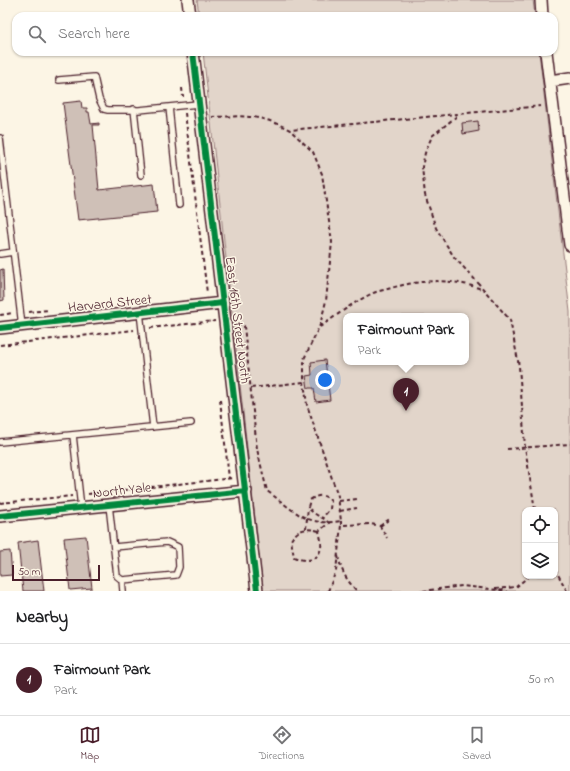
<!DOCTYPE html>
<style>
:root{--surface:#fff;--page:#f6f6f6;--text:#202124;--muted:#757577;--line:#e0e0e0;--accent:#4a1f2b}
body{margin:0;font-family:"Indie Flower",sans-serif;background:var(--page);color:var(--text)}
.controls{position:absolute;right:12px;bottom:12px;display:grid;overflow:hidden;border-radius:8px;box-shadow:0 1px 3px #0004}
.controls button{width:36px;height:36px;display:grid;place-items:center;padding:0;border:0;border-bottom:1px solid var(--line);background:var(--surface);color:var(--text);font:20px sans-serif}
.scale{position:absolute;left:12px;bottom:10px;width:88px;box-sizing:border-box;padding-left:4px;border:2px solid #4a1f2b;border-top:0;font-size:11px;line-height:14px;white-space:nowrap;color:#4a1f2b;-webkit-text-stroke:3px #fcf5e5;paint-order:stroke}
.you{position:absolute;left:325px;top:380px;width:14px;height:14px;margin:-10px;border:3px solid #fff;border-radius:50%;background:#1a73e8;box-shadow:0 0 0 6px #1a73e833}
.badge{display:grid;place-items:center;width:26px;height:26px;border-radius:50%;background:var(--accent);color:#fff;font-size:13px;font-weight:700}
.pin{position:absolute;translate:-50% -33px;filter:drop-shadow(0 1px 2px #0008)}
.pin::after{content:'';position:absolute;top:21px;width:14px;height:12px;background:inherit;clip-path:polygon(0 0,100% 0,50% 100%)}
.popup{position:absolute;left:343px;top:313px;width:126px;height:52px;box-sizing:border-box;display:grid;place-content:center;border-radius:8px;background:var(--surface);filter:drop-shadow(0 1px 3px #0005);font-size:13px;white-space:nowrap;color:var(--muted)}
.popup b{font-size:15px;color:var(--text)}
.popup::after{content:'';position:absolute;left:50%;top:100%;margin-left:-8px;border:8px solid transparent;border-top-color:var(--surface)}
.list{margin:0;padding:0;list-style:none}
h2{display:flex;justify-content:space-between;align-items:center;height:52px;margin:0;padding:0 16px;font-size:17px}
h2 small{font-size:13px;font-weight:400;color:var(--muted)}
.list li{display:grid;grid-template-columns:26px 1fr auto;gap:12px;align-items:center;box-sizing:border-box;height:72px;padding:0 16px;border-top:1px solid var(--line)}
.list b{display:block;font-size:15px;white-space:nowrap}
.list p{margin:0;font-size:13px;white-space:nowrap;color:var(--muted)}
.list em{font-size:13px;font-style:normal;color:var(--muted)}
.icon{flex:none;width:22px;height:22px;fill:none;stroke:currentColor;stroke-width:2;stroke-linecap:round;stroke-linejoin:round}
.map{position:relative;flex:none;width:570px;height:591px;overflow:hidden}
.search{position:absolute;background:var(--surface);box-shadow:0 1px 3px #0004;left:12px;right:12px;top:12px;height:44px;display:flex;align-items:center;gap:10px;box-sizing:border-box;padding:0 14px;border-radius:12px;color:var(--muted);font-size:15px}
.sheet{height:124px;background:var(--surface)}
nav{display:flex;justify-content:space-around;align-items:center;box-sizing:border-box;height:56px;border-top:1px solid var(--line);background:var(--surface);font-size:11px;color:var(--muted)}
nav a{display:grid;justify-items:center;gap:2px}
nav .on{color:var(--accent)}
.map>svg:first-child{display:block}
</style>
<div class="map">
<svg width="570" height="591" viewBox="0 0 570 591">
<rect width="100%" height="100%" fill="#fcf5e5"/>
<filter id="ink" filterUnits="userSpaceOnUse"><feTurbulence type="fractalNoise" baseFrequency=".025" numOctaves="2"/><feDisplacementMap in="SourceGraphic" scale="8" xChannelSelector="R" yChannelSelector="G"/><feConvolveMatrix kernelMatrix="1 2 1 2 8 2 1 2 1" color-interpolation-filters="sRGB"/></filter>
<g filter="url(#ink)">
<!-- green -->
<path fill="#e2d5ca" stroke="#967a7a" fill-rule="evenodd" d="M197,0H533L535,16H199Z
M203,52H539L570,312V591H263ZM346,316H466V362H346ZM525,510H555V576H525Z"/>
<!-- building -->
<path fill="#cfc0b7" stroke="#4a1f2b" d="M81,101L82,108H87V112H89L91,124L99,123V125H93L99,190L154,184L157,212L78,220L63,103Z
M478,121L479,131L463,134L462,123Z
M3,269L4,300L0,301V270Z
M325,360L330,400L316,402L314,388H308L306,376L312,375L311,362Z
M86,536L92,588L70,590L64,538Z
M38,540L44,591H23L18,543Z
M10,551L12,575L0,576V552Z"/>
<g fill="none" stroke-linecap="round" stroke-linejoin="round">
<!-- service casing -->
<g stroke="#4a1f2b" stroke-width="8">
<path id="service" d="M59,80L94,77L99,99L104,109L108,110H139L198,104
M169,107L179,205
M134,109L141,175
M0,138L22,326
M0,254L13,252
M140,312L153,427
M73,435L81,508
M0,442L191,423
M109,505L117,576L122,580L176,575L179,567L178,547L167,542L114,547
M122,580L123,591"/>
</g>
<!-- minor casing -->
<g stroke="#4a1f2b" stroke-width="14">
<path id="minor" d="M188,0L190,16
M541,0L542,16
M193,52L257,591
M546,52L570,245
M550,81L570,78
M0,328L223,303
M0,516L246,491"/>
</g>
<!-- path -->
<path stroke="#4a1f2b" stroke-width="2" stroke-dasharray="4 3" stroke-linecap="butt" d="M182,88L183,97
M185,113L207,293
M457,116L432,136L425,153L422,167L425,195L436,228L454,257L479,284L510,320L519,366L525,447L535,510
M212,117C246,116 260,114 290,130L541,106
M29,312L49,310
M0,315L13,313
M237,324L244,326L257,449L267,491C294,510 305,527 341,521L338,496L313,423L307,405L304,382
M320,327C336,316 352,303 371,294C377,291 385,290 391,288C423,279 453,278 484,290
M150,328L215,321
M0,345L134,330
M251,388L304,382V359L320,325L326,301L332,242L322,174L313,152L290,130
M220,400L229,478
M507,449L570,444
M88,494L233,478
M339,501L358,499
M0,503L72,496
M340,511L357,508
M341,521V525L371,524L380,526L387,538
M380,526L391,518
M306,529L308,507
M319,531C307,528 298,528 291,540L294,557C305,562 319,562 321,547C322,542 320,536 319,531L329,523C322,516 314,516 308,507L310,500C319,494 324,494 331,501L330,509L323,517
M338,556C341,570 346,580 357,591
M555,569L567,591
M495,589L516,587L529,576
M328,591L336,571L341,525
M423,591L462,586L507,591"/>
<!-- service -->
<use href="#service" stroke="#fcf5e5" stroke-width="5.5"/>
<!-- minor -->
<use href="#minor" stroke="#fcf5e5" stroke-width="11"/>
<!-- cycleway casing -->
<g stroke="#fcf5e5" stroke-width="8">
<path id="cycleway" d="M193,52L257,591
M0,328L223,303
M0,516L246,491"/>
</g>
<!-- cycleway -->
<use href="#cycleway" stroke="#00873e" stroke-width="6"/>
</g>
</g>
<g text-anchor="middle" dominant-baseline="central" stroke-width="3" stroke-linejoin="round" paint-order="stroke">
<!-- street labels -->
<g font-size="14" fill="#4a1f2b" stroke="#fcf5e5">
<text transform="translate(110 304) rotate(-6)">Harvard Street</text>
<text transform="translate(237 320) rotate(83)">East 16th Street North</text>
<text transform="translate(122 491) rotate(-6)">North Yale</text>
</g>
</g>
</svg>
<div class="controls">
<button><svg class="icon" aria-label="locate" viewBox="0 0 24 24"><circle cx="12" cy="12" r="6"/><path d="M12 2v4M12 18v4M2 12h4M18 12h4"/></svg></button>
<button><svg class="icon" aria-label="layers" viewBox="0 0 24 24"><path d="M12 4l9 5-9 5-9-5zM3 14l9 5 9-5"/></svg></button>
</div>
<div class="scale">50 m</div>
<div class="you"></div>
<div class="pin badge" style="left:406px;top:411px">1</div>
<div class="popup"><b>Fairmount Park</b>Park</div>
<div class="search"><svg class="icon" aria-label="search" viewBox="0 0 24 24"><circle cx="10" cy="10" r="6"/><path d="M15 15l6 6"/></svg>Search here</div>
</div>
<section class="sheet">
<h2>Nearby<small></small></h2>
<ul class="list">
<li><span class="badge">1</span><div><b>Fairmount Park</b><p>Park</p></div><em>50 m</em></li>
</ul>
</section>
<nav>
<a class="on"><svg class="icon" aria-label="map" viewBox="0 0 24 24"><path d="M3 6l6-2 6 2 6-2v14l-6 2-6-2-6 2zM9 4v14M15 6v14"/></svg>Map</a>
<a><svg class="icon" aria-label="directions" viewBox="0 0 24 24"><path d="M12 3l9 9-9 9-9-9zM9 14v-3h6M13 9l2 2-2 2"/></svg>Directions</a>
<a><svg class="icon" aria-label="saved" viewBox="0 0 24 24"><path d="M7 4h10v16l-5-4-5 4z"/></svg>Saved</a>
</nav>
